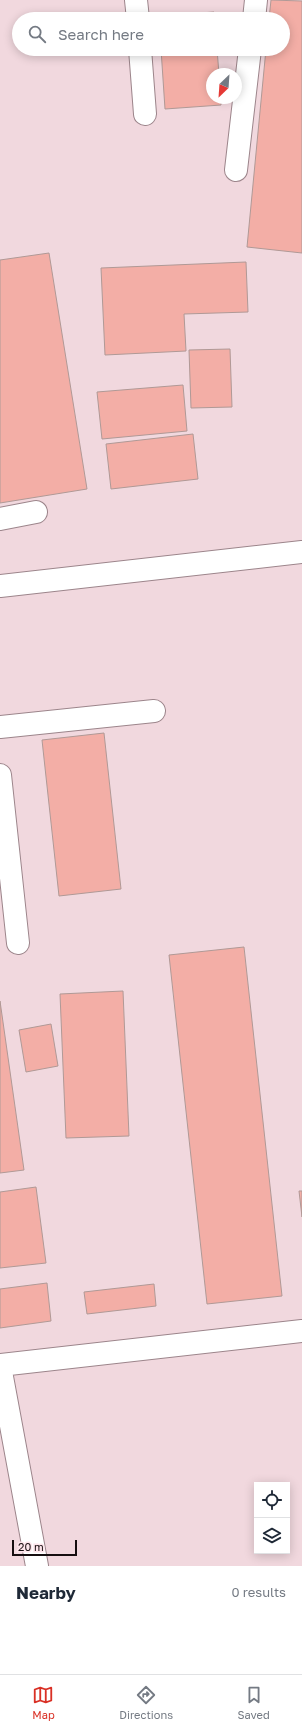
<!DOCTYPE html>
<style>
:root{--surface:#fff;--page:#f6f6f7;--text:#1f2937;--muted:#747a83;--line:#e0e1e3;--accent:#d93025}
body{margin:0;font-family:"Golos Text",sans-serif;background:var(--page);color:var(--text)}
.controls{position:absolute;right:12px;bottom:12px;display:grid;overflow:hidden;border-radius:0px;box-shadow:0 2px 10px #0003}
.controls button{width:36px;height:36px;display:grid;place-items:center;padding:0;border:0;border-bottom:1px solid var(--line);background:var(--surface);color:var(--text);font:20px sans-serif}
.compass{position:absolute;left:206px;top:68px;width:36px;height:36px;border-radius:50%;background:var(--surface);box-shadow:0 2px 10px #0003;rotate:205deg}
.scale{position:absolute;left:12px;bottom:10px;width:65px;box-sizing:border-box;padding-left:4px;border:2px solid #160e10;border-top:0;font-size:11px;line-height:14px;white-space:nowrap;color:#160e10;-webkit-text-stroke:3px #fee5eb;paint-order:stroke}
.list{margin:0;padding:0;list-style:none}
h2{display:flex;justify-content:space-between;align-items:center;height:52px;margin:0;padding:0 16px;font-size:17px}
h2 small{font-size:13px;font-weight:400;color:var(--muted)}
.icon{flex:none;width:22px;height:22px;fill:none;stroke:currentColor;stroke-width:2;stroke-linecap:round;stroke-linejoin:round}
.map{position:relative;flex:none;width:302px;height:1566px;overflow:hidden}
.search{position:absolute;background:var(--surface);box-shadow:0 2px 10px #0003;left:12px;right:12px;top:12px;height:44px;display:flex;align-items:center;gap:10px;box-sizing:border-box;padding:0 14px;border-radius:22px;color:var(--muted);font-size:15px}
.sheet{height:108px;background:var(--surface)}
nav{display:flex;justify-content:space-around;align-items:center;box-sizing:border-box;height:56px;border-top:1px solid var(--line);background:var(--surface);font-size:11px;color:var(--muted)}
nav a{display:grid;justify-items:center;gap:2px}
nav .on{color:var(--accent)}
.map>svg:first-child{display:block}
</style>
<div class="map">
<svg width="302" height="1566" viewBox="0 0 302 1566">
<rect width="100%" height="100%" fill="#f1d8de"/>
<!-- building -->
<path fill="#f3aea6" stroke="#b09996" d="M271,0L302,1V253L247,247L266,49H283V19H269Z
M214,12L215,19H158V16Z
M161,49H217L219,74H212V98H221V105L165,109Z
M49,253L87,489L0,503V260Z
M246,262L248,312L184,314L186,351L105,355L101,268Z
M230,349L232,407L191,408L189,350Z
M183,385L187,431L102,439L97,392Z
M193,434L198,479L111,489L106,444Z
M104,733L121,889L59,896L42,740Z
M244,947L282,1296L207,1304L169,955Z
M123,991L129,1136L66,1138L60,994Z
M0,1001L24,1170L0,1173Z
M51,1024L58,1066L26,1072L19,1030Z
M36,1187L46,1263L0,1268V1192Z
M299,1191H302V1217Z
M47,1283L51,1321L0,1328V1289Z
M154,1284L156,1306L87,1314L84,1292Z"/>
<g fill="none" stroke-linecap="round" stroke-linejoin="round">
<!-- minor casing -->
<g stroke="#9c858b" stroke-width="24">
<path id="minor" d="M136,0L138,19
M254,19L256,0
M140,49L145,114
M236,170L250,49
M0,519L36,512
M0,586L302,552
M0,727L154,711
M0,775L18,943
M0,1365L302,1331
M0,1366L37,1566"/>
</g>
<!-- minor -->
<use href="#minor" stroke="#fff" stroke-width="22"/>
</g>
</svg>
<div class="controls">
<button><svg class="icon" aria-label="locate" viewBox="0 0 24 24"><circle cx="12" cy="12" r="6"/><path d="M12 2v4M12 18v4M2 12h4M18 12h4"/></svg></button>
<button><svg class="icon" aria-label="layers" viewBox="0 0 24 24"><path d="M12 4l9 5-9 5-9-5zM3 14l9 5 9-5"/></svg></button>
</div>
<svg class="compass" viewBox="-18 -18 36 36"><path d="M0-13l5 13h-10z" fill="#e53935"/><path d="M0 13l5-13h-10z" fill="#747a83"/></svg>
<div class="scale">20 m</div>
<div class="search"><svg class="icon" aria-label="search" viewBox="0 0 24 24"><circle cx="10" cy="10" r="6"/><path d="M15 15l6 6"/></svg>Search here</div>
</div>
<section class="sheet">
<h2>Nearby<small>0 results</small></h2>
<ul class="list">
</ul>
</section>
<nav>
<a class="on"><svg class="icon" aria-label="map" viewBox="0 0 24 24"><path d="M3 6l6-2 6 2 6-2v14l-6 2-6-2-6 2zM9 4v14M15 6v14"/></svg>Map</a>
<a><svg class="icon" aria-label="directions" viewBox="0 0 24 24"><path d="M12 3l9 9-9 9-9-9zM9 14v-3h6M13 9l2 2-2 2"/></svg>Directions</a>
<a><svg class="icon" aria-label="saved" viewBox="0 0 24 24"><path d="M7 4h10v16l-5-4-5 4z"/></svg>Saved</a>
</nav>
